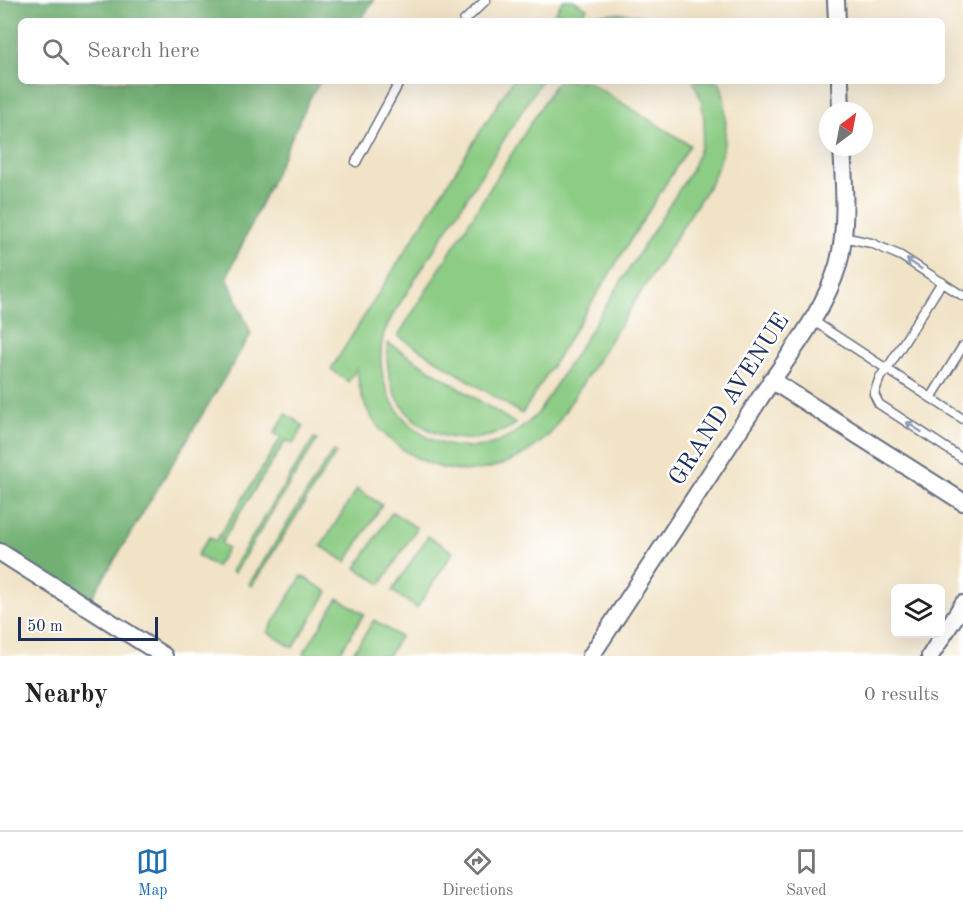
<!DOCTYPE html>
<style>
:root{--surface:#fff;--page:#f6f6f6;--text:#222;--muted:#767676;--line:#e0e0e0;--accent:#1f6fb2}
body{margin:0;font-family:"Old Standard TT",serif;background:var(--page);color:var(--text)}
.controls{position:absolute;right:18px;bottom:18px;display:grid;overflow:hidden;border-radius:9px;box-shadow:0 6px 24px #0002}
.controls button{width:54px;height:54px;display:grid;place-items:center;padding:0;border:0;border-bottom:2px solid var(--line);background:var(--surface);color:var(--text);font:30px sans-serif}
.compass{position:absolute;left:819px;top:102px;width:54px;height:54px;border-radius:50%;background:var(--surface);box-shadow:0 6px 24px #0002;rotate:32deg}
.scale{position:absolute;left:18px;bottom:15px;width:140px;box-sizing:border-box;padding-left:6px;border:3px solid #1b2f5e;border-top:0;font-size:16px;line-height:21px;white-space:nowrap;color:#1b2f5e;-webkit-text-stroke:4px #fff;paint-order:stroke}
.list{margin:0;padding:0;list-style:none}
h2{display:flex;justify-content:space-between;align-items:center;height:78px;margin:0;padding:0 24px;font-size:26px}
h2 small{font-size:20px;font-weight:400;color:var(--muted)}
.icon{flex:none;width:33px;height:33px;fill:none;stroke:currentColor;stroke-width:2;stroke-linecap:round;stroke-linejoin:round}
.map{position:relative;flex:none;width:963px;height:656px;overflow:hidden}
.search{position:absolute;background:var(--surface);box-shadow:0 6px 24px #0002;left:18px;right:18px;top:18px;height:66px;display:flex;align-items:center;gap:15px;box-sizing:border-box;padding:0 21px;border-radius:9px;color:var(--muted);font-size:22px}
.sheet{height:174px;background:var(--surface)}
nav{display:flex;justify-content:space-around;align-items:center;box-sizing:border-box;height:84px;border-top:2px solid var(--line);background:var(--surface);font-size:16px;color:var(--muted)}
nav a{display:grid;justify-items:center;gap:3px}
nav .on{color:var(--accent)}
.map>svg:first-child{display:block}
</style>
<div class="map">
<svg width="963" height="656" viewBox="0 0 963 656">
<rect width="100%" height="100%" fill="#fff"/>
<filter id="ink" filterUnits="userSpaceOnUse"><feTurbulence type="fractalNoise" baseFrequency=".0167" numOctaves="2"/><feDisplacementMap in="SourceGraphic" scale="12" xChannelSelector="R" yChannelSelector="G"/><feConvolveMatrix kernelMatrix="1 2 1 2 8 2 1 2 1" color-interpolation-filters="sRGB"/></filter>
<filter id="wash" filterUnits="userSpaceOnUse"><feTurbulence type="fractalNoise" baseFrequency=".008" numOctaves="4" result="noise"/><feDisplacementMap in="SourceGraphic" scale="24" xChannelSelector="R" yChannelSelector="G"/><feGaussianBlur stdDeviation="1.35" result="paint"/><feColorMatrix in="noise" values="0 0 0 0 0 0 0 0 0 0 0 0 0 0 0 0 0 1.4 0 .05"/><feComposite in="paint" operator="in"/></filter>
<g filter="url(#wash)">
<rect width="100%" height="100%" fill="#f1e3c6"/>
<!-- green -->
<path fill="#8ccc84" stroke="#547e71" stroke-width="1.5" d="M563,0H573L587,8L582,17C612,12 629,11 659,21H550Z
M512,81H541L397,308C392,316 387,324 384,333C367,395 418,458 484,446C506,442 522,429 538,413L691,171C706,139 710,113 693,81H719C723,90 725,100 725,109C728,136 723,159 710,184L551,433C530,453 508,466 478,470C436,476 385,447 367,409C360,396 358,382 357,368L348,382L331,369Z
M557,81H587L690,145L522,414L398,336Z
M388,343L516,424C451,464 379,419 388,343Z
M286,414L304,426L293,444L286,440L221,543L228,548L216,567L197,555L209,537L216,541L281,438L274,433Z
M314,438L317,440L234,573L231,571Z
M333,451L336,453L252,586L249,584Z
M357,489L382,505L346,562L321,546Z
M392,512L417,528L381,584L356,568Z
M428,536L453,552L417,608L392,591Z
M302,576L328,592L293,648L267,632Z
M338,598L364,614L338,656H306L303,654Z
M374,620L400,637L388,656H351Z"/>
<!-- forest -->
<path fill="#71b072" stroke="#467068" stroke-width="1.5" d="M0,0H374L360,21H21V81H321L311,96L227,277L251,334L86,607L0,552Z"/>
</g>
<g filter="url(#ink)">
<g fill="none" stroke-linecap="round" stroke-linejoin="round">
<!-- lane casing -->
<g stroke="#666e82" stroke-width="11">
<path id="lane" d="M464,21L486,0
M356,162L400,81
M843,237L871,243L901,256L963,296
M942,282L887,369L880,377L874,394L879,404L963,459
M812,320L963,419
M931,398L963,346"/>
</g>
<!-- street casing -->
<g stroke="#666e82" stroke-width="20">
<path id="street" d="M836,0L837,21
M840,81L841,111
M771,380L963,502
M0,552L164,656
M591,656C646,571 702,486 758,401C785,360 824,313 838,265C848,228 844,184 842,147
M930,656L963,604"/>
</g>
<!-- lane -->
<use href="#lane" stroke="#fff" stroke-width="8"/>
<!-- street -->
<use href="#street" stroke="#fff" stroke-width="16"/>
</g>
<!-- one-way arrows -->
<defs><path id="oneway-shaft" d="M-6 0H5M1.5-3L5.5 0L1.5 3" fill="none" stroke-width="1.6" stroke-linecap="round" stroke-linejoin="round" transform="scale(1.5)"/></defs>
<g stroke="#8d97ae">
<use href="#oneway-shaft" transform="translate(914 264) rotate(-147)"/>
<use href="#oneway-shaft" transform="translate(914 427) rotate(-147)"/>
</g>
</g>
<g text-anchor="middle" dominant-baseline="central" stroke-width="5" stroke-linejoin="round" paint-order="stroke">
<!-- street labels -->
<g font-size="24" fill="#1b2f5e" stroke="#fff">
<text transform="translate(730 400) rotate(-57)">GRAND AVENUE</text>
</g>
</g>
</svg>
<div class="controls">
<button><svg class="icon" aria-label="layers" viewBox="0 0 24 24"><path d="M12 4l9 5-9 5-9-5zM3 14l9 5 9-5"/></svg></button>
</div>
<svg class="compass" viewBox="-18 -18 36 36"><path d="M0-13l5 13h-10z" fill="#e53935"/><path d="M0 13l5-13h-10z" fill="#767676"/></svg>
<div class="scale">50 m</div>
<div class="search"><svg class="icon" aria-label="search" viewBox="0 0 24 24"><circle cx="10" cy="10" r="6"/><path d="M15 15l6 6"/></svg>Search here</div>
</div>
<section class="sheet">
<h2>Nearby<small>0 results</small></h2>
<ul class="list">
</ul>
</section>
<nav>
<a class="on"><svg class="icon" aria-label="map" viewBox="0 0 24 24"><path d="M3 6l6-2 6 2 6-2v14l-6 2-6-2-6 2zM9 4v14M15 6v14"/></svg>Map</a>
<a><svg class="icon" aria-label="directions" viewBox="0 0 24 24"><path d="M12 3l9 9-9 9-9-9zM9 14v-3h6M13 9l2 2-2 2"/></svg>Directions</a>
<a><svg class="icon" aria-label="saved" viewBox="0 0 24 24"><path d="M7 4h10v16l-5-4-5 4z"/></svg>Saved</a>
</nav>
